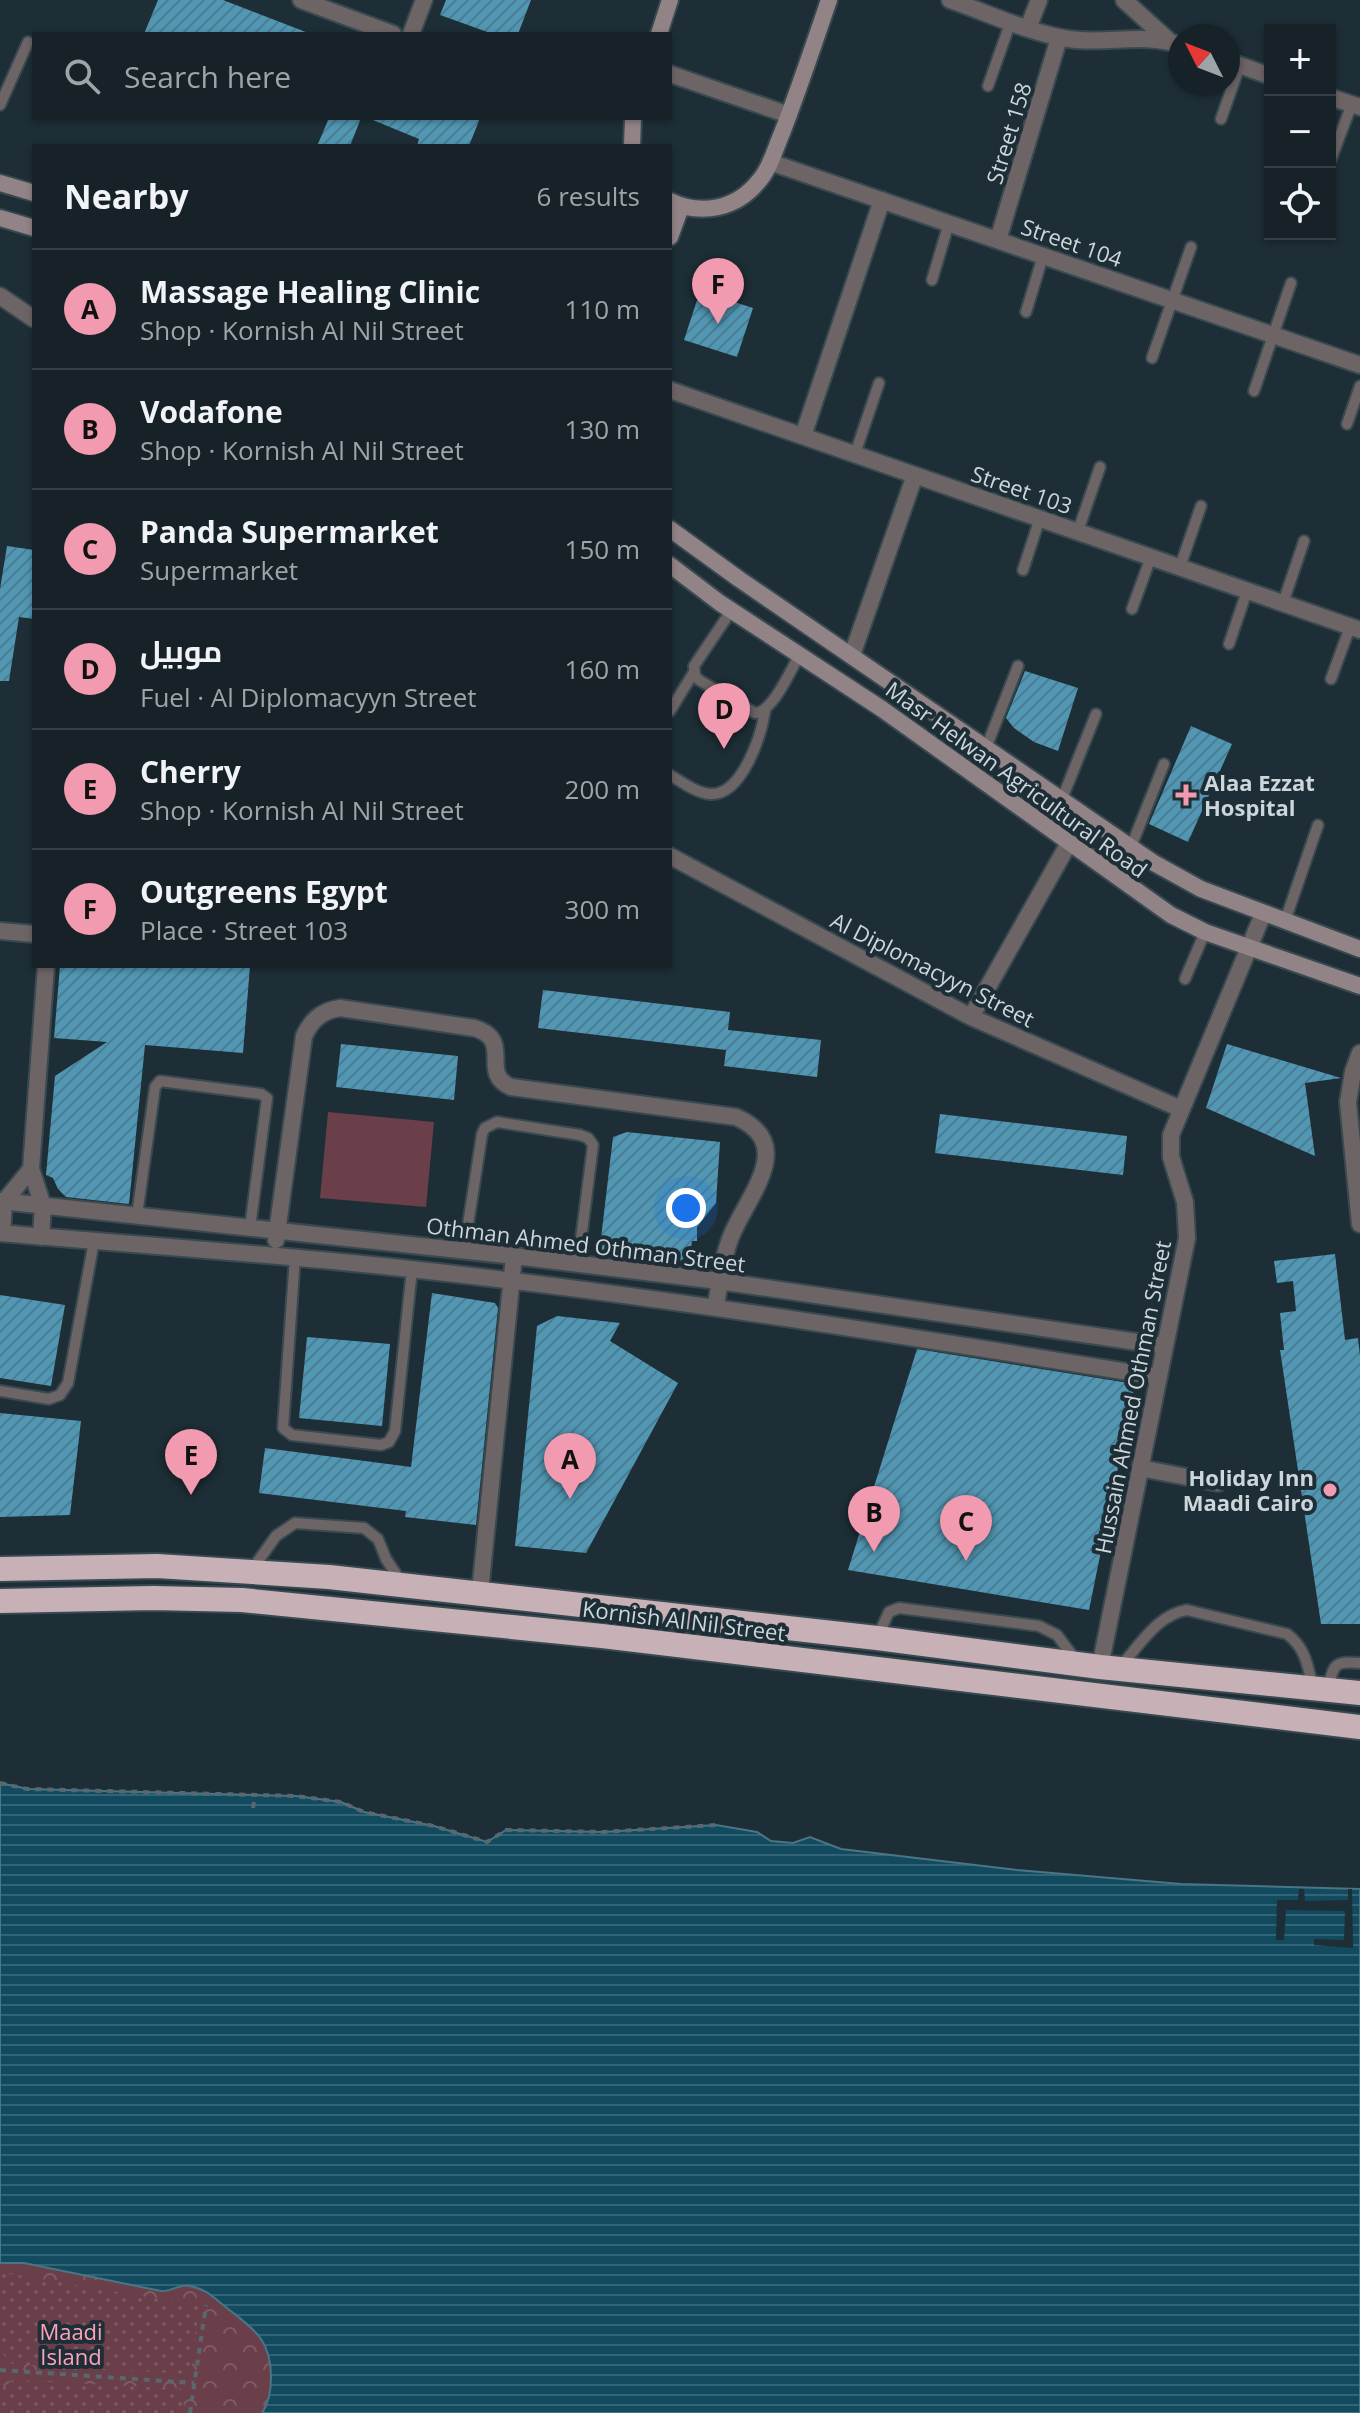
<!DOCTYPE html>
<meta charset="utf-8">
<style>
:root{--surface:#162228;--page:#1f2a30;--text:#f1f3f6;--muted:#9ea4a8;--line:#353f45;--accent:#f29ab0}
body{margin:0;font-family:"Open Sans",Cairo,sans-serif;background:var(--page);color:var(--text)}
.controls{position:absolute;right:24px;top:24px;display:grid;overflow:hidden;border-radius:0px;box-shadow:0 2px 6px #0004}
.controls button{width:72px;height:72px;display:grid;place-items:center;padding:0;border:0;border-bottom:2px solid var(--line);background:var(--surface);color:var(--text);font:40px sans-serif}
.compass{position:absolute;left:1168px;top:24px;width:72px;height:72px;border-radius:50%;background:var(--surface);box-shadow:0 2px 6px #0004;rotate:312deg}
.you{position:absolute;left:686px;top:1208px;width:28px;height:28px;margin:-20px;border:6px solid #fff;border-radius:50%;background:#1a73e8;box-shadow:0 0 0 12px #1a73e833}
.badge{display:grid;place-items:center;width:52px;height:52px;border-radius:50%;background:var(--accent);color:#111;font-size:26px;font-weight:700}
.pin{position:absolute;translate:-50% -66px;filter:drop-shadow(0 2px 4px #0008)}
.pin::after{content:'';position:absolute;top:42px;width:28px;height:24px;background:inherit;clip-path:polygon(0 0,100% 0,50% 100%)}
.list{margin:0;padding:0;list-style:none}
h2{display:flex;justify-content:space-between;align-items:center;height:104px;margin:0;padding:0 32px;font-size:34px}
h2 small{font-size:26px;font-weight:400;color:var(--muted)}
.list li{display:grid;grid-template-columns:52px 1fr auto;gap:24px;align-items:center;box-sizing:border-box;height:120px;padding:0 32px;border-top:2px solid var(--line)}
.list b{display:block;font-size:30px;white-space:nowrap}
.list p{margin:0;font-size:26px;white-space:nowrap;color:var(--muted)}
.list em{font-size:26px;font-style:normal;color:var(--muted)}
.icon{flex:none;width:44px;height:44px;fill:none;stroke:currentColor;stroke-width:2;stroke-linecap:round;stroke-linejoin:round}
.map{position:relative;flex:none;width:1360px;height:2413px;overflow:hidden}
.search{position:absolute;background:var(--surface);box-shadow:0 2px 6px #0004;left:32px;top:32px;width:640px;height:88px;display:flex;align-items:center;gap:20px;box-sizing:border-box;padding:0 28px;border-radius:0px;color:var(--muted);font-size:30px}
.panel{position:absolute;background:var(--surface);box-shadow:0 2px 6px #0004;left:32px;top:144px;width:640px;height:824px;border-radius:0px}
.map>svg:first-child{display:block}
</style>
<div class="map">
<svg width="1360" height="2413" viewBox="0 0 1360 2413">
<defs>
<pattern id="park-crowns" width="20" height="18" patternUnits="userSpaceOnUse" patternTransform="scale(2)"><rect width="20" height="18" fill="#6a3f4a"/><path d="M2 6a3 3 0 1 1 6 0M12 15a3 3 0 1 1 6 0" fill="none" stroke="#7e5a64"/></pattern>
<pattern id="garden-dots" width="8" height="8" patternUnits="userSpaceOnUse" patternTransform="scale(2)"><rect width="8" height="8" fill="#6a3f4a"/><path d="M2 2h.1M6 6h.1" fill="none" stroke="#7e5a64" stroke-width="1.8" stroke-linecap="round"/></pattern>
<pattern id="water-rules" width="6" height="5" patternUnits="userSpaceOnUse" patternTransform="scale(2)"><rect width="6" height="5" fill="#124b60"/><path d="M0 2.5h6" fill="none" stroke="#336476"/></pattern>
<pattern id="building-hatch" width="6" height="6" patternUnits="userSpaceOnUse" patternTransform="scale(2)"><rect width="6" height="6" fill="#5197b4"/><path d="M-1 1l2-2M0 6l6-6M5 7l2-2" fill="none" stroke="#4b7d92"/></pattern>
</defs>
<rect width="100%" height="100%" fill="#1d2e36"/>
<!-- grass -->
<path fill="#6a3f4a" d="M328,1112L434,1122L426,1207L320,1198Z"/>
<!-- park -->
<path fill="url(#park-crowns)" d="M0,2263H24L161,2291C172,2292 180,2283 190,2286C205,2289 211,2296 222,2304C250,2326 271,2337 271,2377C271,2389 269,2403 262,2413H0Z"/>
<!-- garden -->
<path fill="url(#garden-dots)" d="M0,2272L199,2306L191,2374L12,2364L0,2351Z
M12,2380L184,2389L183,2413H0V2392Z"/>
<!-- water -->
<path fill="url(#water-rules)" stroke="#4a7585" stroke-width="2" d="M0,1783L28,1789L296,1796L341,1802L364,1812L434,1826L487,1842L506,1830L603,1832L716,1825L757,1832L771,1841L793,1843L810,1837L841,1849L1017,1870L1181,1884L1360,1889V2413H262C269,2403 271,2389 271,2377C271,2336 250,2327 222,2304C211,2295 205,2289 190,2286C180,2283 172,2292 161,2291L24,2263H0Z"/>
<!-- pier -->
<path fill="#1d2e36" d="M1299,1889H1304L1305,1901L1348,1900V1889H1352L1353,1948L1314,1945V1939L1344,1940L1345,1911L1286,1910L1284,1940H1276L1277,1900H1298Z"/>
<!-- building -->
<path fill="url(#building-hatch)" d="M158,0H223L311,34H144Z
M446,0H531L518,34H493L440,15Z
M329,118H361L350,146H317Z
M368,118H480L469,146H417L419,139Z
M700,291L753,308L737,357L684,340Z
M7,546L34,550V619L19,617L9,681H0V589Z
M1025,671L1078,688L1058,751L1034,742L1014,728L1006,718Z
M1191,726L1232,744L1188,842L1149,824Z
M60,966H250L243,1053L145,1045L129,1204L66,1197L58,1189L53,1178L46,1175L55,1076L107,1042L54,1038Z
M543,990L730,1012L728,1030L821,1040L817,1077L724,1066L726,1050L538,1028Z
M341,1044L458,1056L454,1100L336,1087Z
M1227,1044L1341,1078L1305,1083L1315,1156L1206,1108Z
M940,1114L1127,1136L1123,1175L935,1153Z
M627,1132L720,1142L716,1203L697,1227V1241H692L689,1262L666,1258L663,1263L654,1262L644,1256L634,1260L621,1258L618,1255H599L613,1137Z
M1335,1254L1345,1340L1358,1338L1360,1356V1624H1321L1280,1350H1284L1280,1313L1296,1311L1293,1281L1277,1283L1274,1261Z
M432,1293L495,1303L498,1308L476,1525L405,1517L406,1511L259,1493L265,1448L411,1467Z
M0,1295L65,1305L51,1386L0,1378Z
M557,1316L620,1323L610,1341L678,1383L586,1553L515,1546L537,1326Z
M307,1337L390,1344L382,1426L299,1418Z
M917,1349L1135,1384L1089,1610L848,1570Z
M0,1413L81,1421L70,1515L0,1517Z"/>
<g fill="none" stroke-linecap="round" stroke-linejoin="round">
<!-- lane casing -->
<g stroke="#394950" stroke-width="14">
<path id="lane" d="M988,86L1011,21
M0,105L28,42
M1221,119L1240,65
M1331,159L1352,104
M932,280L949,223
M1026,312L1043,256
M1152,358L1191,247
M1254,391L1291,283
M1347,424L1360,386
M855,454L879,383
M1078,531L1100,467
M1180,567L1201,506
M1023,570L1040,518
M1283,603L1304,541
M1132,609L1151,557
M731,611L694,666L695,676L699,680L755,713C773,712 790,671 799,656
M1229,644L1247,591
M1331,679L1350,627
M670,711L694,672
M986,748L1018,666
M670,775C682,782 696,793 710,794C742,796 761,736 765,711
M1062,799L1096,714
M1131,847L1164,764
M1285,921L1318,825
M1185,979L1205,932
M137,1215L155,1087L160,1081L261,1094L267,1098L250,1228
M464,1251L482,1134L485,1128L497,1122L580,1135L588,1138L593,1145L578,1263
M295,1257L283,1428L292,1435L381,1445L389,1442L395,1431L412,1269
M0,1391L49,1399L60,1395L68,1383L94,1241
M251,1571L276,1536L295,1523L364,1528L378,1539L386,1559L402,1583
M877,1638L889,1612L899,1608L1039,1626L1057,1635L1075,1659
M1120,1667C1139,1646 1158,1614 1187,1610L1287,1634C1306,1648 1308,1667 1313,1689
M1328,1688C1334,1664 1334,1661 1360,1663"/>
</g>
<!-- street casing -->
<g stroke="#394950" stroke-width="20">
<path id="street" d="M301,0L393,34
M950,0C988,13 1029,33 1069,39C1106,45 1143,32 1180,45
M1124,0L1168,40
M1028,28L1039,0
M411,34L424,0
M1228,61L1270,76
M670,74L789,115
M1330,97L1360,107
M770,162L1360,365
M998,240L1059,38
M0,296L34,319
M670,390L1360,630
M803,436L882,200
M852,655L915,475
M670,856L971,1017L1181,1109
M0,931L34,934
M971,1017L1069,843
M1360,1053L1353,1072L1348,1102L1360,1224
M0,1201L514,1256L719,1281L1165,1346
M0,1233C137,1245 274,1254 410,1269C661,1296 910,1337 1159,1377
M2,1233L4,1202L31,1169
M41,1237L43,1206L31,1169L46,966
M276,1240L304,1036C312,1019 322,1011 340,1008L474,1028C515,1040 478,1073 511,1087L736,1117C799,1145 745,1198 730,1239C722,1261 719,1284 716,1307
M1140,1468L1218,1483
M480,1592L514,1256
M1100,1667L1187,1238L1185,1202L1171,1157V1135L1263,914"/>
</g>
<!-- secondary casing -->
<g stroke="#394950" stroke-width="20">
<path id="secondary" d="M659,34L670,0
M632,146L633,118
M0,183L34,193
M670,201C701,216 736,209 758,182C770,169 775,149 782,133C799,89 814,44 829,0
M0,218L34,228
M670,237L681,207
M670,529L739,579L1154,863L1201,889L1360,949
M670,565L720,603L882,709L1171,915L1205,932L1360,986"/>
</g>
<!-- highway casing -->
<g stroke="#394950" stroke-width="28">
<path id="highway" d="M0,1569L157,1566L329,1577L877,1638L1100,1667L1360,1693
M0,1601L153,1598L242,1600L602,1636L1360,1727"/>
</g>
<!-- path -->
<path stroke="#59686f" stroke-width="4" stroke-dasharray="6 6" stroke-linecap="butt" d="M0,1783L27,1789L296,1796L341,1802L364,1812L434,1826L487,1842L506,1830L603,1832L716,1825
M253,1808L255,1796
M0,2370L194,2383
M190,2413L206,2305"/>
<!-- lane -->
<use href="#lane" stroke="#6d6466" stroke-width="10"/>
<!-- street -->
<use href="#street" stroke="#6d6466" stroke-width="16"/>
<!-- secondary -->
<use href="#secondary" stroke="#928386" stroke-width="16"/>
<!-- highway -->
<use href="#highway" stroke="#c8b1b6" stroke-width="24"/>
</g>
<!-- markers -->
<g fill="#f29ab0" stroke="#1d2e36" stroke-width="3">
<path d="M1182 783h8v8h8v8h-8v8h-8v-8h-8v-8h8z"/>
<circle cx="1330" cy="1490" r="8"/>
</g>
<g text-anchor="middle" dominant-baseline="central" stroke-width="8" stroke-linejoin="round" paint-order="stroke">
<!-- street labels -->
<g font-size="22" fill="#ccd6db" stroke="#1d2e36">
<text transform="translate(1008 133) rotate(-73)">Street 158</text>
<text transform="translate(1072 242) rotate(19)">Street 104</text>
<text transform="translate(1022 489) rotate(19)">Street 103</text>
<text transform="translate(1017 779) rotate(36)">Masr Helwan Agricultural Road</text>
<text transform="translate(933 969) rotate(27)">Al Diplomacyyn Street</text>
<text transform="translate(586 1244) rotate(7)">Othman Ahmed Othman Street</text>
<text transform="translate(1132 1397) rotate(-79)">Hussain Ahmed Othman Street</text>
<text transform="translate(684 1620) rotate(7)">Kornish Al Nil Street</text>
</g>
<!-- poi labels -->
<g font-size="22" font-weight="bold" fill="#ccd6db" stroke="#1d2e36" text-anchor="start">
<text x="1204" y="782">Alaa Ezzat<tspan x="1204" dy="25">Hospital</tspan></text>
<text x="1314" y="1477" text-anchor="end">Holiday Inn<tspan x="1314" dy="25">Maadi Cairo</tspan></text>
</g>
<!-- park labels -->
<g font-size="22" fill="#fea1b9" stroke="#1d2e36">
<text x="71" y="2331">Maadi<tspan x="71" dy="25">Island</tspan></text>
</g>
</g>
</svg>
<div class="controls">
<button>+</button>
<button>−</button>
<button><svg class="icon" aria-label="locate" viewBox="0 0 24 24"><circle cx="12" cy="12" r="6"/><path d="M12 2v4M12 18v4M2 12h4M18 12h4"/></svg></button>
</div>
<svg class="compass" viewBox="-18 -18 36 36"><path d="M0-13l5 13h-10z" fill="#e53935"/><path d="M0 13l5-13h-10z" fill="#9ea4a8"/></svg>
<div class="you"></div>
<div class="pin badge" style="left:570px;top:1499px">A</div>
<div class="pin badge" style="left:874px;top:1552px">B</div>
<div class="pin badge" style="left:966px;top:1561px">C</div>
<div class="pin badge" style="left:724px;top:749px">D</div>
<div class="pin badge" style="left:191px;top:1495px">E</div>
<div class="pin badge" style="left:718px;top:324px">F</div>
<div class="search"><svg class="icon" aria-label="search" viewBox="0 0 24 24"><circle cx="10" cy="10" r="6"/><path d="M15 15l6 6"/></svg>Search here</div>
<section class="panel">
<h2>Nearby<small>6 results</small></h2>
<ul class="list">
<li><span class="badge">A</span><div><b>Massage Healing Clinic</b><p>Shop · Kornish Al Nil Street</p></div><em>110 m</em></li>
<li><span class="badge">B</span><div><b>Vodafone</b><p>Shop · Kornish Al Nil Street</p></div><em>130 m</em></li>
<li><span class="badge">C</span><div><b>Panda Supermarket</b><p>Supermarket</p></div><em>150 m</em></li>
<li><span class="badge">D</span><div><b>موبيل</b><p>Fuel · Al Diplomacyyn Street</p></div><em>160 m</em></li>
<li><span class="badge">E</span><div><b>Cherry</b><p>Shop · Kornish Al Nil Street</p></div><em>200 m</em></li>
<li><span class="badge">F</span><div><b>Outgreens Egypt</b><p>Place · Street 103</p></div><em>300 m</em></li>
</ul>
</section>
</div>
